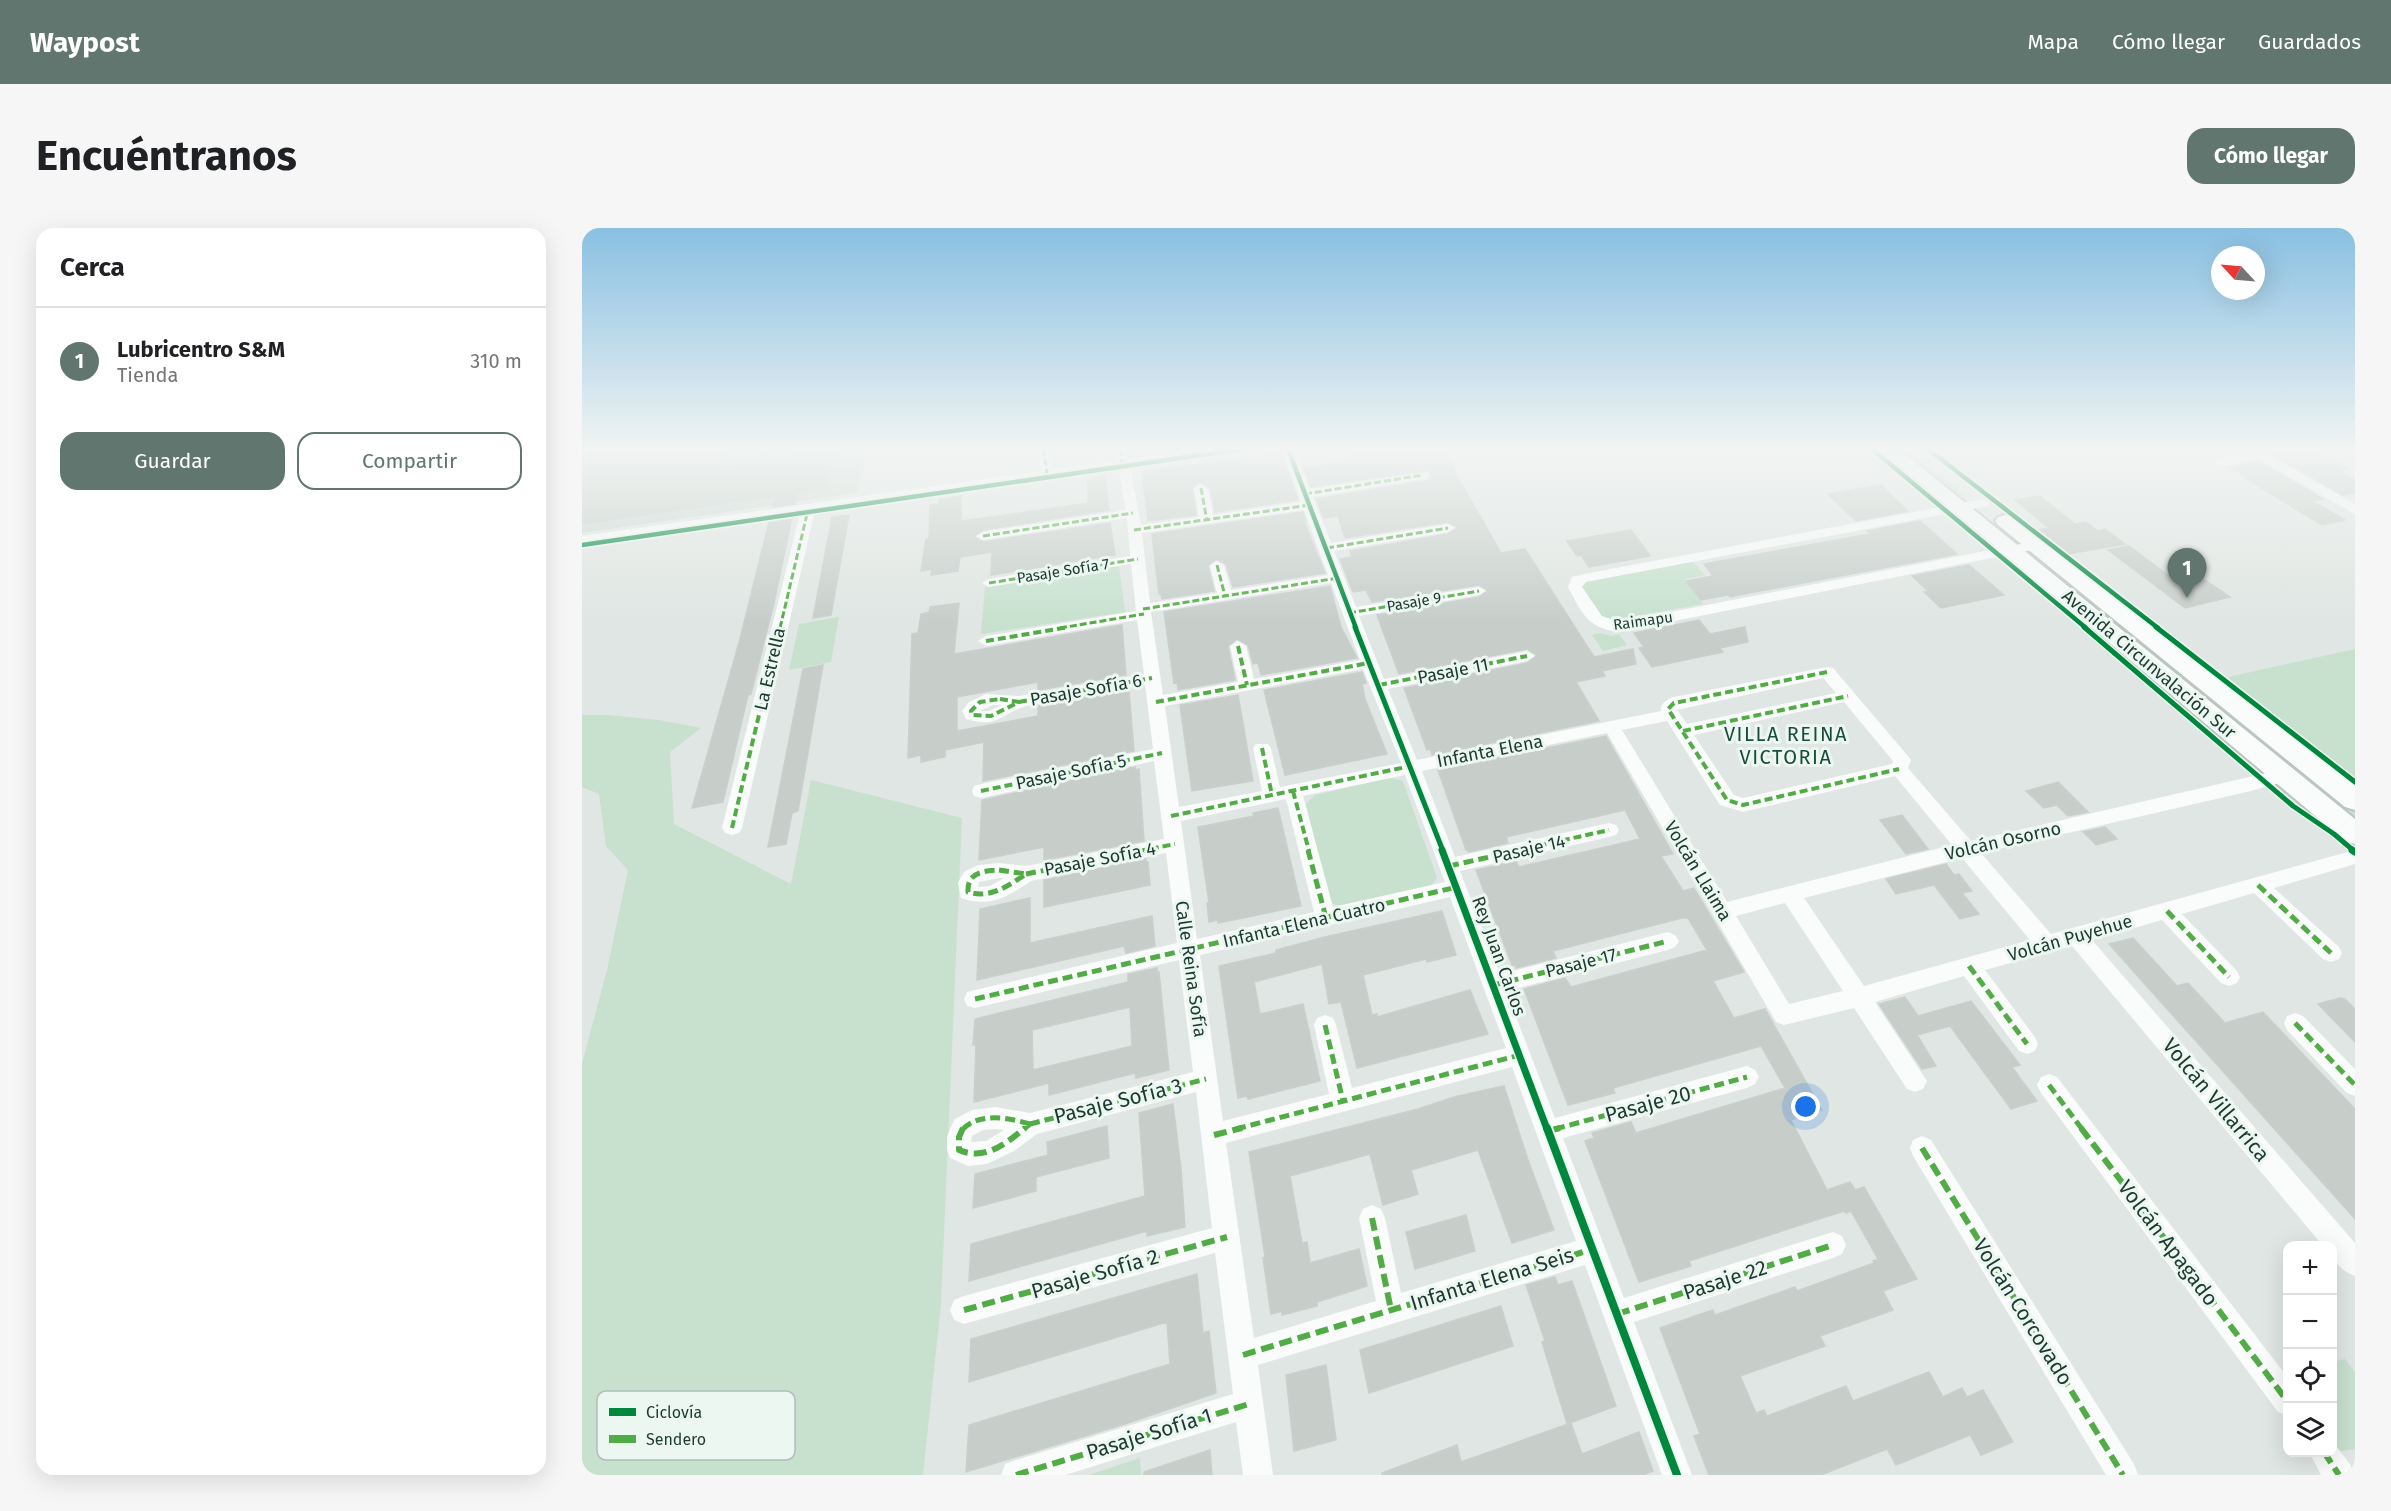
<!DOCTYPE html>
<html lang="es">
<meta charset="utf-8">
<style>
:root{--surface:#fff;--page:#f6f6f6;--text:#202124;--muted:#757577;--line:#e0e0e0;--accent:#61766f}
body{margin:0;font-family:"Fira Sans",sans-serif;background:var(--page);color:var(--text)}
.controls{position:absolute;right:18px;bottom:18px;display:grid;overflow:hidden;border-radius:12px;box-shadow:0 6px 24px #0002}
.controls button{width:54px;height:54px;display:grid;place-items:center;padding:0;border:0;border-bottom:2px solid var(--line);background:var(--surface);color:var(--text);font:30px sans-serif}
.compass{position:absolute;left:1629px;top:18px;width:54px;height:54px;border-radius:50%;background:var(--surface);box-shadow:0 6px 24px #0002;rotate:296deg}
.you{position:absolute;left:1224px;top:879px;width:21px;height:21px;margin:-15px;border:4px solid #fff;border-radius:50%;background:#1a73e8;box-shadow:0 0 0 9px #1a73e833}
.badge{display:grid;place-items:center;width:39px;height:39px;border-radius:50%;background:var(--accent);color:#fff;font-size:20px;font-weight:700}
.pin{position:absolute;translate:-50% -50px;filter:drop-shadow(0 2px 3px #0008)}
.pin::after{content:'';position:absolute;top:32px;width:21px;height:18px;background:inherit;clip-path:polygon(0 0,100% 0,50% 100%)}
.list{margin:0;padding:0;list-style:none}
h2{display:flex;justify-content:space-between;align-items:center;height:78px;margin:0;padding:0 24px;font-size:26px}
h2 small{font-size:20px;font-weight:400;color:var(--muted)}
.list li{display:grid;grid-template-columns:39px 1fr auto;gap:18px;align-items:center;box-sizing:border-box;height:108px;padding:0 24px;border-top:2px solid var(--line)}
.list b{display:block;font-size:22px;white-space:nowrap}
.list p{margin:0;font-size:20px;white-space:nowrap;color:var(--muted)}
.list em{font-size:20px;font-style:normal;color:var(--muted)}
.actions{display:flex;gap:12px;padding:18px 24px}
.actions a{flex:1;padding:14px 0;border:2px solid var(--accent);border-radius:18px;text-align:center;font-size:21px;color:var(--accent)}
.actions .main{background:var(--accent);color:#fff}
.icon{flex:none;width:33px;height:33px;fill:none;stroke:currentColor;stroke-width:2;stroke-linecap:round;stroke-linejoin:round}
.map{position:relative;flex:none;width:1773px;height:1247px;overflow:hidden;border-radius:18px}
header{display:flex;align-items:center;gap:36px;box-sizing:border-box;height:84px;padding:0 30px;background:var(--accent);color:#fff}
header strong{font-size:28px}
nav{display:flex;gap:33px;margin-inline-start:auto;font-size:21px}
.intro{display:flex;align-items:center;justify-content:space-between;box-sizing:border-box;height:144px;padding:0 36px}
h1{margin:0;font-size:42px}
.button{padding:15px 27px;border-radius:18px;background:var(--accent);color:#fff;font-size:21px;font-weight:700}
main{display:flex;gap:36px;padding:0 36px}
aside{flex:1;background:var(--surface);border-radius:18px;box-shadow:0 6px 24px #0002}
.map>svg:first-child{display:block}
</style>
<header>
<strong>Waypost</strong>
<nav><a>Mapa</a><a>Cómo llegar</a><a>Guardados</a></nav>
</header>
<div class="intro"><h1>Encuéntranos</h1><a class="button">Cómo llegar</a></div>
<main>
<aside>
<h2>Cerca<small></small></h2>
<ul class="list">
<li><span class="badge">1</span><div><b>Lubricentro S&amp;M</b><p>Tienda</p></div><em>310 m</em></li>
</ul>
<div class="actions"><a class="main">Guardar</a><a>Compartir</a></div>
</aside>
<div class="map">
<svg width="1773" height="1247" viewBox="0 0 1773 1247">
<rect width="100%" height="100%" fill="#e0e6e3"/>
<!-- built -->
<path fill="#cdd8d3" d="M0,221H282L275,265L0,305Z"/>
<!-- green -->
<path fill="#c7e1ce" d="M1314,221H1324L1383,268L1384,271L1375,270Z
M1451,327L1455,328L1773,579V595L1448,329Z
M1423,330L1430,331L1674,534L1667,536Z
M1110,333L1123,347L1103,351L1121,376L1027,393L1019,389L999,357L1004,352Z
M537,338L543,384L399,406L403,359Z
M257,389L249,434L207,442L217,396Z
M1017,405L1030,408L1037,406L1045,417L1021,423L1010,407Z
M1773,421V550L1646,450L1651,448Z
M0,487H26L77,492L119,500L88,524L92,596L209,656L229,552L380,590L359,1076L341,1247H0V836L25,742L46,642L24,618L17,566L0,559Z
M808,550L821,553L855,650L848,659L763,679L748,675L724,576L733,567Z
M1763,1131L1773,1144V1221L1752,1224L1750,1134Z
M558,1230L559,1247H507Z"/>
<!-- building -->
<path fill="#c7ceca" stroke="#c8cfcc" stroke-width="1.5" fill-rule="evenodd" d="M0,221H146L140,239L252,223L244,261L215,265L213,276L191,279L194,268L0,296Z
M764,221H860L919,325L943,321L1012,429L1051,421L1054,436L1020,443L1023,448L994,454L1017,493L850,527L848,521L845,522L822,460L945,435L955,427L945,421L817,446L795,387L897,369L906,362L897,357L790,374L784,362L771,364L758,331L770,329L768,323L866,306L875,299L866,294L763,310L756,288L742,290L734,271L846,252L849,248L846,242L729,259L722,240L769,232Z
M1697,221H1728L1766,241L1757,243L1773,252V265L1761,267L1684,223Z
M699,225L716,272L633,284L628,260L618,254L610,260L614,287L566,293L560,244Z
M1676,233L1741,271L1730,273L1763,292L1740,297L1663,250H1667L1648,239Z
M523,248L527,282L401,302L392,309L401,314L528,295L533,327L409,347L410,324L378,329L376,343L349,347L350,341L339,343L344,311H347L348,277L357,276V272L379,268V293L431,286L506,275V251Z
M1299,257L1326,283L1274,293L1246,266Z
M1458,268L1493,296L1504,294L1516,303L1523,301L1543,316L1486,326L1457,302L1467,300L1433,272Z
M721,284L724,293H722L743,345L651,359L644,336L634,331L626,338L632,363L580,371L579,366H577L570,306Z
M267,287L249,387L231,390L250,289Z
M210,290L191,379L169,466L166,467L141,574L110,580L158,411L187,294Z
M1338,293L1375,326L1162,366L1148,369L1146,367L1119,372L1104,353L1131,348L1122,336L1288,306L1285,303Z
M1049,302L1068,328L1007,339L999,327L995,328L985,313Z
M1547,318L1595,354L1617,348L1648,369L1603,380L1526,322Z
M1387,337L1422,367L1359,380L1342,364L1346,363L1330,348Z
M748,358L759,399L775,430L679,447L676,435L671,436L666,417L655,411L646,418L653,452L596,462L595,454L592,455L582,384Z
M377,375L372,426L540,397L544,447L456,462V454L375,469V503L456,488V478L545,462L547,463L552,523L401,553L402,514L363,522V529L339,534V527L326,530L330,406L336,405L339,386L347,384L348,379Z
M1117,392L1128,406L1163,399L1166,414L1138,420L1141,424L1070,439L1057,420L1062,419L1052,405Z
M241,437L216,583L210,585L204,616L186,619L221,441Z
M780,444L784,455L780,456L783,471L805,526L703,547L682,462Z
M656,467L671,553L610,563L598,477Z
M1024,508L1091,626L1079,628L1101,663L1112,660L1162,744L1131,753L1152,790L1183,781L1240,882L1209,892L1245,962L1268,954L1273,962L1282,959L1335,1051L1301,1063L1311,1082L1238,1108L1243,1118L1158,1148L1174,1185L1182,1182L1185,1188L1264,1158L1271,1173L1347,1144L1361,1169L1380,1160L1385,1169L1401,1162L1431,1214L1399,1227L1388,1207L1314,1237L1305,1221L1239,1247H1127L1112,1208L1118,1206L1078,1100L1131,1082L1133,1087L1213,1059L1215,1063L1292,1035L1291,1033L1296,1031L1269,983L1264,985L1262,983L1107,1033L1109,1038L1057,1054L1003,913L1012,910L1010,905L1049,894L1054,905L1203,860L1179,818L1031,860L1033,865L986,877L942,761L983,750L989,759L1125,722L1106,690H1100L971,723L974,730L934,740L933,736L930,737L894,642L934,633L937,639L1058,611L1043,582L924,609L926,615L887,624L884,622L856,542Z
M553,539V542L557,541L562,613L462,632V619L397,632L400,572Z
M1476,554L1506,584L1486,588L1475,577L1462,580L1444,563Z
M696,580L719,678L636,695V692L627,694L625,675H627L616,599L672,588L671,585Z
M1320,587L1346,621L1324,626L1298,592Z
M1523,599L1535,611L1514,617L1501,604Z
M564,631V634H566L568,657L462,679V652Z
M1364,636L1372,647L1377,646L1390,663L1380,665L1397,686L1378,691L1352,657L1314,666L1304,651Z
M448,670V715L570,688L573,718L544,725L542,718L395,752L398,681Z
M860,683L874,727L845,734L844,731L781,747L790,787L795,786V789L888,762L906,806L775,840L759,774L747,776L740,736L672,754L678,786L721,776L738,853L666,871L665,868L656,870L637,738L694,725V722L743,709Z
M1551,710L1595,758L1606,755L1643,795L1681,784L1773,881V991L1527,716Z
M575,740V744H577L587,842L554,850L553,845L467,867V855L392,874L394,817H391L393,791L546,754V746ZM548,779L550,818L451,842L450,802Z
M1323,769L1336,788L1389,773L1438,837L1430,839L1455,873L1429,881L1368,798L1335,807L1354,838L1340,841L1297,776Z
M1758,770L1763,771L1773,781V814L1736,776Z
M922,858L946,932L972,1002L930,1015L896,922L829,942L836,966L801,977L788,926L708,948L720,1015L725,1014L728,1035L777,1021L785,1058L735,1074V1078L700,1087V1083L689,1086L681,1030L683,1029L667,924L836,881L872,869Z
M591,876L599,941L603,999L565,1008V1003L387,1053L389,1016L563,968L557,885Z
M525,898L527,930L454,949V963L391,980L393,946L466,927L465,914Z
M884,987L893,1023L833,1041L824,1004Z
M615,1046L621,1105L627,1103L634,1165L546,1195L384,1244L387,1197L588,1136L585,1094L387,1154L389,1111Z
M973,1049L976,1057L990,1053L1034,1178L985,1196L960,1114L963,1113L944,1057Z
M919,1078L931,1118L787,1165L778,1122Z
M744,1137L754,1212L712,1223L704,1147Z
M989,1195L1000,1226L1057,1204L1071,1243L1061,1247H800V1245L875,1217L879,1234Z
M628,1222L630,1247H562V1244Z"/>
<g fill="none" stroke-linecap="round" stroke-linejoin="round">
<!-- secondary casing -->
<g stroke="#bbc6c1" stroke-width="4">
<path id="secondary" d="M1297,221H1317L1773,591V616L1763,613Z
M1423,287L1430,289L1773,558V582L1763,579L1416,297L1413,293L1416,289Z"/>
</g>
<!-- minor -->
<path fill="#fafbfb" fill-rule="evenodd" d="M456,221H468L471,247L470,250L465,251L459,247Z
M533,221H545L559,297L617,289L612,260L619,256L626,260L631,287L719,274L700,221H712L728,261L846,244L847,247L846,250L841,251L731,269L749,315L866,296L873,300L866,304L752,323L774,379L897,359L904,363L897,367L777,388L802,451L945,423L953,428L945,433L806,461L835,532L1079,483C1077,476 1086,471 1092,469L1245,439L1251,440L1326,528L1329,532L1326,540L1389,613L1702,541L1708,542L1711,547L1708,552L1669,563L1399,625L1469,706L1773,622V636L1692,660L1757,719L1760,725L1757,731L1749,734L1741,731L1672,665L1600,686L1655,743L1658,749L1655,755L1647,758L1639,755L1580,692L1510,712L1773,1015V1048C1759,1043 1750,1033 1750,1018H1741L1490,718L1403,742L1453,809L1456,816L1453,823L1445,826L1437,823L1382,748L1293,774L1345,853L1341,861L1333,864L1325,861L1272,780L1202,797L1194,794L1025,505L840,543L873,629L1027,595L1034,597L1037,602L1034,607L1027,609L878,643L918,746L1086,704L1093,707L1097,713L1093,719L1086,722L924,763L973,890L1165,838L1173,842L1177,849L1173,856L1165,860L981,910L1042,1070L1251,1004L1260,1008L1264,1017L1260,1026L1251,1030L1052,1094L1110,1247H1080L1003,1037L676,1137L691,1247H661L654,1194L483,1247H419L423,1236L434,1232L651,1166L633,1025L382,1096L372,1092L368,1082L372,1072L382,1068L630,1000L614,864L455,906L432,923L405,936L386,938L368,930L365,922V909L368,901L373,891L390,882L413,879L448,885L611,844L597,732L393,780L385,778L382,771L385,764L393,762L595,715L584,625L449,653C425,669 408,680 379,670L376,655L379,649L383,643L397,637L417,635L444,638L582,611L572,533L399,570L392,568L390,563L392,558L399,556L571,521L563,457C524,464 483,469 445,478C418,485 418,501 384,491L380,483L387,474L404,466L437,468L562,446L555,392L404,418L396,413L404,408L554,383L549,336L407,359L400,355L407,351L548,328L545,290L401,312L394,308L401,304L544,282ZM722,282L746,347L649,362L642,337L635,333L628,337L635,365L568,375L560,305ZM749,355L778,432L672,451L664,418L656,413L648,418L656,454L581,467L569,384ZM781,441L819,535L698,559L689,520L686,516H674L671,520L680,563L597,579L583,478ZM1241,450L1254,465L1105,496L1095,482ZM1262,474L1311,533L1310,536L1161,570L1152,567L1112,507ZM411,477H420L407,483H398ZM1085,493L1138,577L1161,584L1313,548L1370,617L1145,674L1040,502ZM823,547L863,654L751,679L721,568ZM704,571L732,684L615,711L599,593ZM1380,630L1448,712L1282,758L1222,670ZM417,650H422L408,658L396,659L397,654ZM868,669L924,820L770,860L754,797L751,790L743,787L735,790L732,797L747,866L641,893L618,727ZM1203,675L1261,763L1207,776L1154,688ZM930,839L994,1013L819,1065L803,990L799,981L790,977L781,981L777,990L794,1073L672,1110L644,915ZM413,901L422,902L404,913L389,914L390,908L401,902Z
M1661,221H1676L1773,276V286L1676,231L1639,238L1633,234L1634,231L1666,225Z
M1401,271L1408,275L1406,278L1004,354L1000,359L1020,388L1037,394L1455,313L1462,317L1460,320L1037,404C1005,400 1000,385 986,359L990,349L1002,346Z
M226,278L233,282L160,600L157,605L150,607L143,605L140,600L219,282Z
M1713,785L1721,788L1773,841V868L1765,865L1705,802L1702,795L1705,788Z
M1467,846L1475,849L1706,1150V1188L1696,1184L1459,865L1455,857L1459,849Z
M1340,908L1349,912L1552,1236L1556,1247H1524L1331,928L1328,920L1331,912Z
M1750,1213L1768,1236L1772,1247H1739L1727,1224H1750Z"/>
<!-- tertiary -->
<path fill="#fafbfb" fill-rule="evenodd" d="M614,221H653L645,226L0,318V308Z"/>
<!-- secondary -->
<use href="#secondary" fill="#fafbfb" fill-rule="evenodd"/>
<!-- quiet-far3 -->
<path stroke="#52ac45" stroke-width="3" stroke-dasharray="7 3" stroke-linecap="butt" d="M462,221L465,247
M539,221L540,236
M619,260L625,293
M723,266L841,247
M552,302L728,277
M401,308L551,285
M745,320L866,300
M635,337L643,368
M407,355L556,331
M561,381L756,350
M767,385L897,363
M198,400L226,282
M478,400L562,386"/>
<!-- quiet-far2 -->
<path stroke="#52ac45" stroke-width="4" stroke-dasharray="8 4" stroke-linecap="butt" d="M404,413L487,399
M656,418L665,457
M1245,444L1092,475L1086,481L1145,572L1161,577L1317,541
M797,457L945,428
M418,471L437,474L409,488L390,487L389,483L398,474Z
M437,474L570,450
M574,474L787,435
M1101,503L1266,468
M680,520L690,567
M399,563L580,525
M711,563L727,623
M589,588L829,538
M150,600L198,399
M557,623L593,616
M933,623L1027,602"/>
<!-- quiet-far1 -->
<path stroke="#52ac45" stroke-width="5" stroke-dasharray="10 5" stroke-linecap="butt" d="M726,622L744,690
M867,638L939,622
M417,642L444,646C426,658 408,671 386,664C385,644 401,643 417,642Z
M444,646L565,622
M1676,657L1749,725
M1585,683L1647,749
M1387,738L1445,816
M912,757L1086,713
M393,771L875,659
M1713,795L1773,857
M743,797L761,873
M1467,857L1500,901
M448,896L624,851
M381,901C398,884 427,890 448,896
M442,901L448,896
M654,901L938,827
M973,901L1165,849"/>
<!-- quiet -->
<path stroke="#52ac45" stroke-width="6" stroke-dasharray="13 6" stroke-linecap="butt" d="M381,900L377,909V922C403,933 423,916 443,900
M1499,900L1706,1174
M966,903L978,900
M632,907L660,900
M1340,920L1541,1247
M790,990L809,1082
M382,1082L645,1009
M1035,1086L1251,1017
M661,1127L1011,1021
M1742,1224L1757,1247
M434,1247L667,1176"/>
<!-- cycleway-far3 casing -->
<g stroke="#ecf7f1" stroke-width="8">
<path id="cycleway-far3" d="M706,221L774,400
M1290,221L1504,400
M1346,221L1576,400
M0,317L660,221"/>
</g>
<!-- cycleway-far2 casing -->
<g stroke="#ecf7f1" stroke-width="8">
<path id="cycleway-far2" d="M773,399L861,623
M1502,399L1711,578L1752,606L1772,623
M1574,399L1773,554"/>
</g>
<!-- cycleway-far1 casing -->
<g stroke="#ecf7f1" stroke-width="10">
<path id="cycleway-far1" d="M860,622L965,901
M1770,622L1773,624"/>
</g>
<!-- cycleway casing -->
<g stroke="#ecf7f1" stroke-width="12">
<path id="cycleway" d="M965,900L1095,1247"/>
</g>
<!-- cycleway-far3 -->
<use href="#cycleway-far3" stroke="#00873e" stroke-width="4.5"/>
<!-- cycleway-far2 -->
<use href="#cycleway-far2" stroke="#00873e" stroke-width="5"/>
<!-- cycleway-far1 -->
<use href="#cycleway-far1" stroke="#00873e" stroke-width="7"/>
<!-- cycleway -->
<use href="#cycleway" stroke="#00873e" stroke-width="8"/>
</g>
<!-- sky -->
<linearGradient id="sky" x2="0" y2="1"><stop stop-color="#89c0e2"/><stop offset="0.56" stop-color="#f1f4f2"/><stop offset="1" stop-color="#f1f4f2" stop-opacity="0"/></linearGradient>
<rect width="1773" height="395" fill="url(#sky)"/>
<g text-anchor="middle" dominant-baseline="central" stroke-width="6" stroke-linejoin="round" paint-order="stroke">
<!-- far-street labels -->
<g font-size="15" fill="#1d3a31" stroke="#ecf7f1">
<text transform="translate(481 343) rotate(-9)">Pasaje Sofía 7</text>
<text transform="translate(832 374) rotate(-10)">Pasaje 9</text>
<text transform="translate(1061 393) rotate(-8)">Raimapu</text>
</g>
<!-- street labels -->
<g font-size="18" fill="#1d3a31" stroke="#ecf7f1">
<text transform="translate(1567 436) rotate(40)">Avenida Circunvalación Sur</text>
<text transform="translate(188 441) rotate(-77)">La Estrella</text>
<text transform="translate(871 443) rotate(-11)">Pasaje 11</text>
<text transform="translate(504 462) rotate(-10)">Pasaje Sofía 6</text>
<text transform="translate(908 523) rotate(-11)">Infanta Elena</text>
<text transform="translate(489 544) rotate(-12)">Pasaje Sofía 5</text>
<text transform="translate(1421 613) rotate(-13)">Volcán Osorno</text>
<text transform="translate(947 621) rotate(-13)">Pasaje 14</text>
<text transform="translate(518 631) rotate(-11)">Pasaje Sofía 4</text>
<text transform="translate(1116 643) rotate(59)">Volcán Llaima</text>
<text transform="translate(722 695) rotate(-13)">Infanta Elena Cuatro</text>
<text transform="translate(1488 710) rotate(-16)">Volcán Puyehue</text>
<text transform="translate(917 728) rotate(70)">Rey Juan Carlos</text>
<text transform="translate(999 735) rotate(-14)">Pasaje 17</text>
<text transform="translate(609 741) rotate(82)">Calle Reina Sofía</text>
</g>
<!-- neighbourhood labels -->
<g font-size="20" letter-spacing="1.5" fill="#184d3d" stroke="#ecf7f1">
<text x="1204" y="506">VILLA REINA<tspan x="1204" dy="23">VICTORIA</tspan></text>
</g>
<!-- near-street labels -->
<g font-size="21" fill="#1d3a31" stroke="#ecf7f1">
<text transform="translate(1634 872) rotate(50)">Volcán Villarrica</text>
<text transform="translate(536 873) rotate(-14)">Pasaje Sofía 3</text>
<text transform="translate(1066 876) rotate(-15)">Pasaje 20</text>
<text transform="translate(1586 1015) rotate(53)">Volcán Apagado</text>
<text transform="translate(513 1046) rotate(-16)">Pasaje Sofía 2</text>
<text transform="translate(910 1051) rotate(-17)">Infanta Elena Seis</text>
<text transform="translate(1143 1052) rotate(-18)">Pasaje 22</text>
<text transform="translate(1441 1084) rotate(58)">Volcán Corcovado</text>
<text transform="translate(567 1206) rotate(-17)">Pasaje Sofía 1</text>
</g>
</g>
<!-- legend -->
<rect x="15" y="1163" width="198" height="69" rx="9" fill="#ecf7f1" stroke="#aebeb7" stroke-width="1.5"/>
<rect x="27" y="1180" width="27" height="8" fill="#00873e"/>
<rect x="27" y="1207" width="27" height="8" fill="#52ac45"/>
<g font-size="16" fill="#1d3a31">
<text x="64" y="1190">Ciclovía</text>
<text x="64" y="1217">Sendero</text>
</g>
</svg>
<div class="controls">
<button>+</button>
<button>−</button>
<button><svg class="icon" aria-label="locate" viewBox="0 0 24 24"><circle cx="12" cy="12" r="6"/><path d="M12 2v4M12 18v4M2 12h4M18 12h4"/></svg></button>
<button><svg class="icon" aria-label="layers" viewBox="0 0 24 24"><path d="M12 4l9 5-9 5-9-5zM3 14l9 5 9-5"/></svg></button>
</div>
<svg class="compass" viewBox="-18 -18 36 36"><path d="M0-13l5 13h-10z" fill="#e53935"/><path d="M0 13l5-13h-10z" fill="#757577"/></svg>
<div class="you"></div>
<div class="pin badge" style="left:1605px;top:370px">1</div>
</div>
</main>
